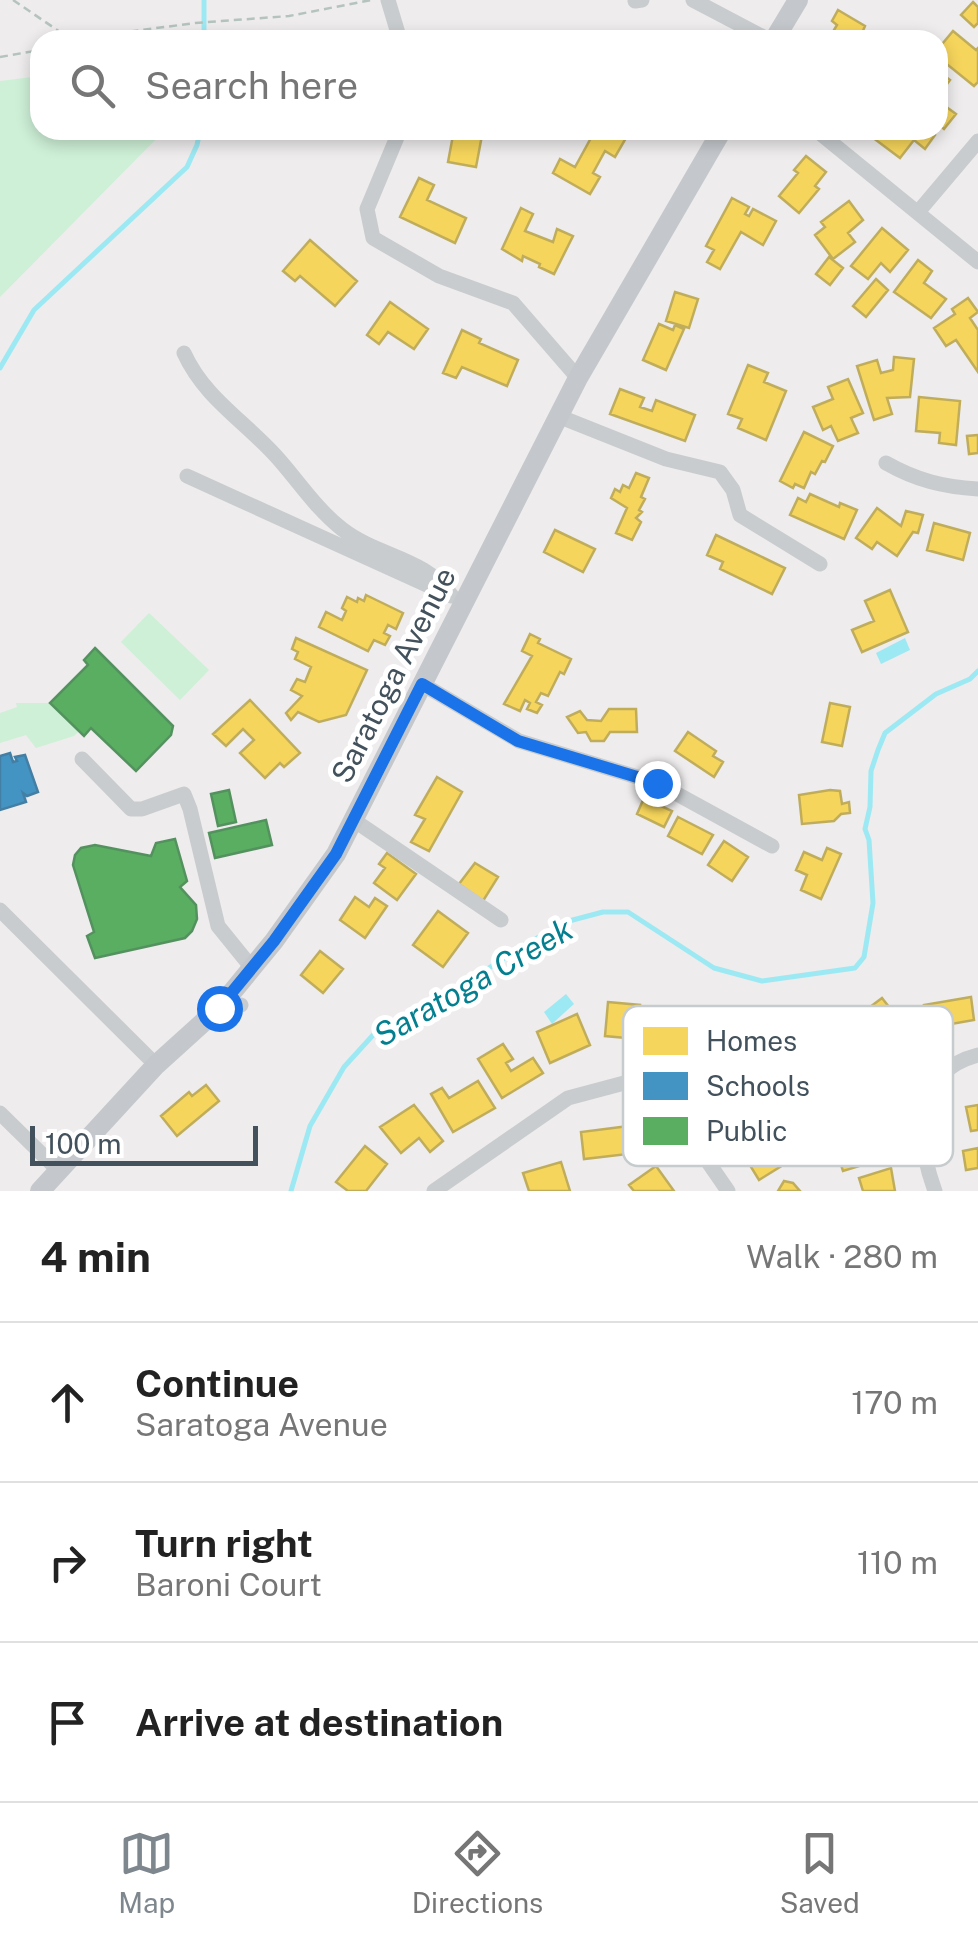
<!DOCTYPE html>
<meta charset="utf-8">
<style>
:root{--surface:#fff;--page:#f6f6f6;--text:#222;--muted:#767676;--line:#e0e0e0;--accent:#7e878e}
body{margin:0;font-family:"Public Sans",sans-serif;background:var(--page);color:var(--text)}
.scale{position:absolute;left:30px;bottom:25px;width:228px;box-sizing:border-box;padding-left:10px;border:5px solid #42515b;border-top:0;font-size:28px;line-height:35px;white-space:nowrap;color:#42515b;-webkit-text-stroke:8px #fff;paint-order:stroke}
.stop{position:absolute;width:30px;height:30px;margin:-22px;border:8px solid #1a73e8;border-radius:50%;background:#fff}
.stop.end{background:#1a73e8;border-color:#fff;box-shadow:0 2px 10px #0008}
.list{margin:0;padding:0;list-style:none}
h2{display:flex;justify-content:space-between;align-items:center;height:130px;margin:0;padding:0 40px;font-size:42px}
h2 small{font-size:32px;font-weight:400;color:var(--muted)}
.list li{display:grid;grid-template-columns:65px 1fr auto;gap:30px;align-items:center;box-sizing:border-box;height:160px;padding:0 40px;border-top:2px solid var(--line)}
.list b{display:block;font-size:38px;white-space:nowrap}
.list p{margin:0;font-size:32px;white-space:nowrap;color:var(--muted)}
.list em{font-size:32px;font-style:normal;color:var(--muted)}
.icon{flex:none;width:55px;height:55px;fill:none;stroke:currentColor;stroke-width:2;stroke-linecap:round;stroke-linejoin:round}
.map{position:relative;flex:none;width:978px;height:1191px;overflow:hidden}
.search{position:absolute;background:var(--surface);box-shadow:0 5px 15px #0003;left:30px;right:30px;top:30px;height:110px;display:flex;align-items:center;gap:25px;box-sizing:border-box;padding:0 35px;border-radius:30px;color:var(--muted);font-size:38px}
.sheet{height:610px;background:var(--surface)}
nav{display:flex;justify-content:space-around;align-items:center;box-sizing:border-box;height:140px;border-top:2px solid var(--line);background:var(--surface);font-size:28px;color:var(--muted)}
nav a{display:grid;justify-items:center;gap:5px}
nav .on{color:var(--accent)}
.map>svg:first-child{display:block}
</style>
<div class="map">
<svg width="978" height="1191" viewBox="0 0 978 1191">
<rect width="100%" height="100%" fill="#eeecec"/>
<!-- green -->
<path fill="#cef0d7" d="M40,76V130H165L0,297V81Z
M149,613L209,670L180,700L121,642Z
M16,703H50L79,731L74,736L36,748L26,735L0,743V713L17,707Z"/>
<!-- water -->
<path fill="#9de9f3" d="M905,638L910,650L881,664L876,653Z
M566,994L574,1004L552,1024L544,1012Z"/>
<!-- homes -->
<path fill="#f6d55c" stroke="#c0ad5c" stroke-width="2.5" d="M973,2L978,7V23L974,27L961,15Z
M838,10L865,26L859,40H828L837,25L832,21Z
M953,31L976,50L978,48V82L974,86L938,57V49Z
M938,71L950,80L941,92V103L956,114L944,129L938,124Z
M454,130H483L476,167L448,162Z
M585,130H611L626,138L615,157L605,151L593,173L600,177L590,194L553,173L560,159L575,167L592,136Z
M878,130H929L935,135L925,149L914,140L900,158L872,137Z
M806,156L826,172L815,186L819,189L799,213L779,196L798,173L794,170Z
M419,178L434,185L427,200L466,218L455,243L400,217Z
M732,198L749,207L745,214L749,216L753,209L776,221L763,245L741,232L720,269L707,262L714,250L706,246Z
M849,201L863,220L848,233L855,242L833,259L815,235L825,227L821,222Z
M521,208L533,214L525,231L553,242L557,229L573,236L554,274L539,267L540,264L523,256L522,261L502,249Z
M882,228L908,250L890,272L881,263L868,279L851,266Z
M310,240L357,281L335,306L300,276L295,281L283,271Z
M829,257L843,268L830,285L816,274Z
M918,260L932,271L924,283L946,299L931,318L894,292Z
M876,279L888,290L866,317L853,306Z
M675,292L698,299L689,328L666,321Z
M968,298L978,312L970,318L978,330V372L956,340L946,346L934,328L955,314L952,309Z
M390,302L428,329L414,349L388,332L379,344L367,335Z
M659,324L673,330L675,325L684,329L666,370L643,360Z
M462,330L481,339L479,343L518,360L507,386L462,367L456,378L443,373Z
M894,357L914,359L910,397L887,398L892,414L874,420L857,366L877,360L881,373L893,370Z
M748,365L768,373L764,382L786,391L766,440L738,428L742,419L728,414Z
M848,379L863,413L851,418L858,433L838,441L831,426L823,430L813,407L833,399L828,387Z
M620,389L644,398L640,407L652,411L656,400L695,415L685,441L610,414Z
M919,397L960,401L956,445L939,443L940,433L916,431Z
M804,432L833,446L825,462L822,461L815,474L811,472L804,488L795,484L793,488L780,481Z
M978,435V453L969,454L967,436Z
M636,473L649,478L641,497L645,499L639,510L642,512L636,518L641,522L632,540L616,533L627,508L611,498L615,489L620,492L623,485L629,488Z
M810,494L839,507L840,503L857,510L844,539L790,515L798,498L806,502Z
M877,508L901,526L906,511L923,515L918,533L913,532L897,556L877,542L872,549L856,538Z
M934,523L970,533L963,560L927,550Z
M555,530L595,549L583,572L544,552Z
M716,535L785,568L772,594L720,569L723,562L707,555Z
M890,590L908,632L862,652L852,630L874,621L865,601Z
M366,595L403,613L396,629L388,625L384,633L390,636L385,645L374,640L368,651L319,627L326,612L342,620L346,611L342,608L347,597L357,602L358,598L364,601Z
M530,634L540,639L538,643L571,659L564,674L560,672L548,696L541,693L536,702L542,705L537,713L527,709L530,703L525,700L520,711L504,704L532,656L522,651Z
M296,638L367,670L346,715L319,722L298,712L291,720L286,713L302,696L291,690L297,679L305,682L311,667L295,659L298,652L292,649Z
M250,700L300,753L284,767L280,763L265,778L240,753L254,740L243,729L226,746L213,734Z
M830,703L850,707L842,746L822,742Z
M609,709H636L637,732H610L604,741H591L586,732L578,733L567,717L580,711L587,720L601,721Z
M688,732L716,751L713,756L723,762L714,777L675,751Z
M437,777L462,792L429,851L411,842L425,819L415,815Z
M830,790L840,791L842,804L849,802L850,813L841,814L834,821L802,824L799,795Z
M644,798L672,811L664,827L637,814Z
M678,817L713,835L702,854L668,836Z
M724,841L748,857L732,881L708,865Z
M827,848L841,854L821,899L801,890L807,875L796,870L804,852L822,860Z
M387,853L416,874L397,900L374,883L385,868L379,864Z
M475,863L498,877L483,901L459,884Z
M355,897L369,907L375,898L387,906L365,938L340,920Z
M438,911L468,933L443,967L413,945Z
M320,951L343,969L323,993L301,975Z
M971,997L974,1020L951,1024L952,1029L929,1033L924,1005Z
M882,998L900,1021L859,1051L842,1028Z
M608,1002L640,1005L639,1016L650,1017L648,1040L605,1036Z
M577,1014L590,1045L550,1063L537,1032Z
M503,1044L513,1059L506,1063L511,1071L533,1058L543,1073L502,1098L478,1059Z
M478,1081L495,1108L453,1132L431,1094L442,1088L449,1098Z
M206,1085L219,1101L177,1136L161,1116L189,1092L192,1096Z
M414,1105L443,1141L430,1152L419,1138L401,1153L380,1127Z
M978,1105V1130L971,1131L966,1107Z
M860,1116L869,1144L883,1140L889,1157L843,1171L828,1126Z
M637,1125L640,1145L627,1146L628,1154L584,1159L581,1132Z
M758,1126L783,1165L759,1180L735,1141Z
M365,1146L387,1164L366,1191H348L336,1182Z
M978,1148V1168L966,1170L963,1151Z
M561,1162L570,1191H529L523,1173Z
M656,1166L674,1191H634L629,1185Z
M891,1168L895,1191H863L859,1178Z
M784,1181L793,1183L800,1191H778Z"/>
<!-- schools -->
<path fill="#4393c3" stroke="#437fa4" stroke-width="2.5" d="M10,753L13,762L17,761L15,757L25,755L38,792L27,796L23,793L26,802L0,810V756Z"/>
<!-- public -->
<path fill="#5aae61" stroke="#53925f" stroke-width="2.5" d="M95,648L173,726L171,735L136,771L91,728L84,736L50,703L88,665L84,660Z
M229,790L236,822L218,826L211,794Z
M266,820L272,845L215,858L209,833Z
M175,839L187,881L180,887L196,905L197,919L192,931L185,938L95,958L87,936L94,932L73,865L75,855L81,848L95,845L151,856L156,843Z"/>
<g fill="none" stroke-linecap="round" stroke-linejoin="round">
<!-- stream -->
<path stroke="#9de9f3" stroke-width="5" d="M204,40V0
M0,368L34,310L187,167L197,145L200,130
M291,1191L310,1126L344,1067L374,1034L437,1002L524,945L569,921L603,912H628L714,968L762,981L855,968L864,957L873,903L869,840L865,829L870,807L871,771L878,750L885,733L936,694L970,679L978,671"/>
<!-- path -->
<path stroke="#b4c3bd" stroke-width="2.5" stroke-dasharray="8 5" stroke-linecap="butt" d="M13,0L69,38
M66,40L195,23L289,16L371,0
M0,57L40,50"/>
<!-- minor -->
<path stroke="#c8ccce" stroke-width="15" d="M388,0L400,40
M693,0L769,40
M635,1L642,0
M400,130L367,209L373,238L439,276L513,303L578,378
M816,130L978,262
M919,211L978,141
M184,353C204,397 243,420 275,455C297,479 316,509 342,529C378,557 425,557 452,596
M558,416L666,459L720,472L733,490L740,515L820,564
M886,463C916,480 943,487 978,489
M187,476L451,596
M422,684L519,741L657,783L772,846
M82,759L131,809H142L184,794L190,809L218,926L252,968
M355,821L501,920
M0,910L156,1065
M219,1008L241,1005
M895,1066L934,1084
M0,1113L59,1171
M434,1191L568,1098L628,1082L664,1098L728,1191
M935,1191C916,1140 912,1072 978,1055"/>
<!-- major -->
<path stroke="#c4c8cc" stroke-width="20" d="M774,40L798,0
M40,1191L156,1065L219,1008L274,941L336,854L578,378L722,130"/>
</g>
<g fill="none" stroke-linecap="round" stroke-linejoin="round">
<!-- route -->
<path stroke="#1a73e8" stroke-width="12" d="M219,1008L274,941L336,854L422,684L518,741L657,783"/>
</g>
<g text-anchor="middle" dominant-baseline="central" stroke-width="10" stroke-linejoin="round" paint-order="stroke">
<!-- street labels -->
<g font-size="30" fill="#42515b" stroke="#fff">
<text transform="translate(393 675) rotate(-63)">Saratoga Avenue</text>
</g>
<!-- water labels -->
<g font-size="32" font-style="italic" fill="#037f90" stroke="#fff">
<text transform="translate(473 982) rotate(-30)">Saratoga Creek</text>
</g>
</g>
<!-- legend -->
<rect x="623" y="1006" width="330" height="160" rx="15" fill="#fff" stroke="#c6cbce" stroke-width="2.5"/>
<rect x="643" y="1027" width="45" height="28" fill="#f6d55c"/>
<rect x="643" y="1072" width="45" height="28" fill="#4393c3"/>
<rect x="643" y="1117" width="45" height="28" fill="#5aae61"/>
<g font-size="28" fill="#42515b">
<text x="706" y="1051">Homes</text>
<text x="706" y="1096">Schools</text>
<text x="706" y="1141">Public</text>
</g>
</svg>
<div class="scale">100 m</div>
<div class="stop" style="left:219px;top:1008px"></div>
<div class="stop end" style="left:657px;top:783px"></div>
<div class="search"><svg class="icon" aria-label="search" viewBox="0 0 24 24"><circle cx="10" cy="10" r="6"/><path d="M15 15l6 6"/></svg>Search here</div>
</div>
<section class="sheet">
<h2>4 min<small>Walk · 280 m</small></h2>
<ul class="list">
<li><svg class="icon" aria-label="ahead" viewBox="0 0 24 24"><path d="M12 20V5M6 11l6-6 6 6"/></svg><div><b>Continue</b><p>Saratoga Avenue</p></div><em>170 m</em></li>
<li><svg class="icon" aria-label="right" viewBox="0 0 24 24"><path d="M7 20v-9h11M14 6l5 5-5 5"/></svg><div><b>Turn right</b><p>Baroni Court</p></div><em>110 m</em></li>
<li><svg class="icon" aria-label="arrive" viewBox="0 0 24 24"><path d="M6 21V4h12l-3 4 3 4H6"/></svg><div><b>Arrive at destination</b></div></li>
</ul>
</section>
<nav>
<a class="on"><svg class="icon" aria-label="map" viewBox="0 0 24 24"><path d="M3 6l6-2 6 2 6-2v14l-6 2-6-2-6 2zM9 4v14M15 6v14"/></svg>Map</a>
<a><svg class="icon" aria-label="directions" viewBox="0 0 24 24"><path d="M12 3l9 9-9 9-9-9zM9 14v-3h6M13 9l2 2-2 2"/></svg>Directions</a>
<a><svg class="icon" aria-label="saved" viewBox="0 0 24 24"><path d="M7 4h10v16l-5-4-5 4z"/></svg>Saved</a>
</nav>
